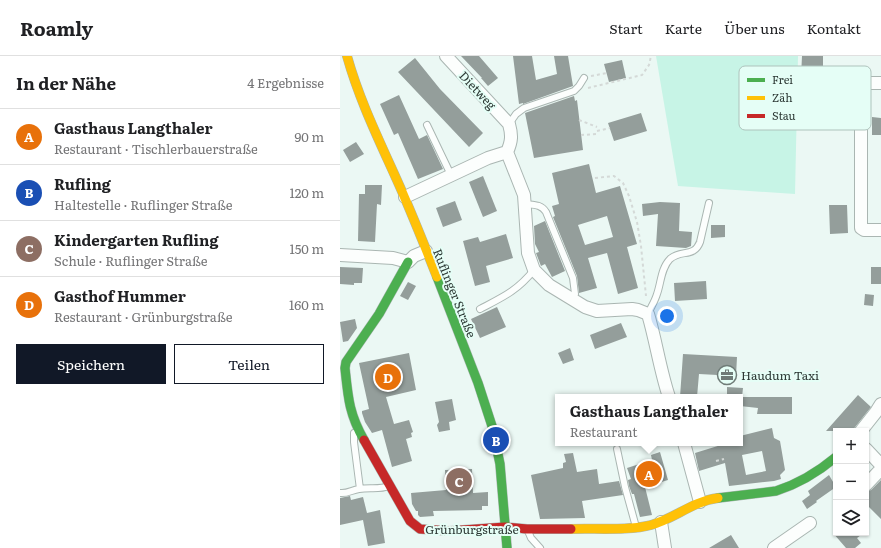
<!DOCTYPE html>
<html lang="de">
<meta charset="utf-8">
<style>
:root{--surface:#fff;--page:#f6f6f6;--text:#202124;--muted:#757577;--line:#e0e0e0;--accent:#111827}
body{margin:0;font-family:Literata,serif;background:var(--page);color:var(--text)}
.controls{position:absolute;right:12px;bottom:12px;display:grid;overflow:hidden;border-radius:0px;box-shadow:0 1px 3px #0004}
.controls button{width:36px;height:36px;display:grid;place-items:center;padding:0;border:0;border-bottom:1px solid var(--line);background:var(--surface);color:var(--text);font:20px sans-serif}
.you{position:absolute;left:327px;top:260px;width:14px;height:14px;margin:-10px;border:3px solid #fff;border-radius:50%;background:#1a73e8;box-shadow:0 0 0 6px #1a73e833}
.badge{display:grid;place-items:center;width:26px;height:26px;border-radius:50%;background:var(--accent);color:#fff;font-size:13px;font-weight:700}
.pin{position:absolute;translate:-50% -50%;border:2px solid #fff;box-shadow:0 1px 4px #0006}
.popup{position:absolute;left:215px;top:338px;width:188px;height:52px;box-sizing:border-box;display:grid;place-content:center;border-radius:0px;background:var(--surface);filter:drop-shadow(0 1px 3px #0005);font-size:13px;white-space:nowrap;color:var(--muted)}
.popup b{font-size:15px;color:var(--text)}
.popup::after{content:'';position:absolute;left:50%;top:100%;margin-left:-8px;border:8px solid transparent;border-top-color:var(--surface)}
.list{margin:0;padding:0;list-style:none}
h2{display:flex;justify-content:space-between;align-items:center;height:52px;margin:0;padding:0 16px;font-size:17px}
h2 small{font-size:13px;font-weight:400;color:var(--muted)}
.list li{display:grid;grid-template-columns:26px 1fr auto;gap:12px;align-items:center;box-sizing:border-box;height:56px;padding:0 16px;border-top:1px solid var(--line)}
.list b{display:block;font-size:15px;white-space:nowrap}
.list p{margin:0;font-size:13px;white-space:nowrap;color:var(--muted)}
.list em{font-size:13px;font-style:normal;color:var(--muted)}
.actions{display:flex;gap:8px;padding:12px 16px}
.actions a{flex:1;padding:9px 0;border:1px solid var(--accent);border-radius:0px;text-align:center;font-size:14px;color:var(--accent)}
.actions .main{background:var(--accent);color:#fff}
.icon{flex:none;width:22px;height:22px;fill:none;stroke:currentColor;stroke-width:2;stroke-linecap:round;stroke-linejoin:round}
.map{position:relative;flex:none;width:541px;height:492px;overflow:hidden}
header{display:flex;align-items:center;gap:24px;box-sizing:border-box;height:56px;padding:0 20px;background:var(--surface);border-bottom:1px solid var(--line)}
header strong{font-size:19px}
nav{display:flex;gap:22px;margin-inline-start:auto;font-size:14px}
main{display:flex}
aside{flex:1;background:var(--surface)}
.map>svg:first-child{display:block}
</style>
<header>
<strong>Roamly</strong>
<nav><a>Start</a><a>Karte</a><a>Über uns</a><a>Kontakt</a></nav>
</header>
<main>
<aside>
<h2>In der Nähe<small>4 Ergebnisse</small></h2>
<ul class="list">
<li><span class="badge" style="background:#e8710a">A</span><div><b>Gasthaus Langthaler</b><p>Restaurant · Tischlerbauerstraße</p></div><em>90 m</em></li>
<li><span class="badge" style="background:#1a4fb4">B</span><div><b>Rufling</b><p>Haltestelle · Ruflinger Straße</p></div><em>120 m</em></li>
<li><span class="badge" style="background:#8d6e63">C</span><div><b>Kindergarten Rufling</b><p>Schule · Ruflinger Straße</p></div><em>150 m</em></li>
<li><span class="badge" style="background:#e8710a">D</span><div><b>Gasthof Hummer</b><p>Restaurant · Grünburgstraße</p></div><em>160 m</em></li>
</ul>
<div class="actions"><a class="main">Speichern</a><a>Teilen</a></div>
</aside>
<div class="map">
<svg width="541" height="492" viewBox="0 0 541 492">
<rect width="100%" height="100%" fill="#ebf8f4"/>
<!-- green -->
<path fill="#c7f4e6" d="M316,0H458L455,138L338,130Z"/>
<!-- building -->
<path fill="#949e9b" fill-rule="evenodd" d="M121,0H139L158,22L148,30L141,22H142Z
M173,0H192L196,24L217,18L214,0H228L233,30L183,48V47L179,48Z
M462,0H483V15H473L471,17V21H461Z
M75,2L100,33L143,77L129,91L58,16Z
M282,4L286,22L269,26L264,8Z
M479,24H489L490,39H499V63H479Z
M59,39L79,83L87,79L103,113L78,123L58,77L54,79L40,48Z
M234,40L235,45L237,44L243,94L194,102L185,57Z
M301,57L307,75L274,85L268,67Z
M532,61L541,62V79H532Z
M16,86L24,98L10,106L3,94Z
M249,108L256,137L280,130L297,188L287,191L298,232L278,238L267,197L248,202L257,232L239,237L237,220L213,161L215,160L212,150L219,148L212,117ZM267,160L273,181L245,189L238,169Z
M143,120L157,155L143,161L129,126Z
M25,129H42L41,149L37,148L35,186L18,185L19,138H25Z
M115,145L122,164L103,171L96,152Z
M320,146L340,147L339,175L352,176L351,190L346,192L316,190L318,158L303,160L302,148Z
M489,149H507L508,177L490,178Z
M205,165L225,215L212,221L205,208L201,210L196,197L199,196L195,188L194,170Z
M371,169H385V181L371,182Z
M166,178L173,202L146,210L150,226L135,230L123,185L138,181L140,186Z
M0,211L23,212L22,227H14V229L0,228Z
M531,211H541V228H531Z
M366,225L367,243L335,245L334,227Z
M68,226L76,230L68,244L60,240Z
M525,238L534,239L533,250L524,249Z
M157,251L166,271L140,282L131,263Z
M15,263L17,272L8,285L3,286L0,266Z
M281,267L287,281L255,293L250,279Z
M230,292L234,304L223,308L218,297Z
M69,297L76,334L46,341L54,368L69,364L73,376L71,377L72,381L66,383L72,405L52,411L42,374L32,377L25,366L22,357V355L29,353L19,307Z
M343,298L397,301L396,320L359,318L357,341H340Z
M387,331L403,332L402,341H452V358H417L418,352L400,350V341H387Z
M518,339L531,351L512,375H486Z
M112,343L116,364L109,366L110,374L99,376L97,369L99,366L95,346Z
M432,372L434,382L440,385L445,414L440,419L441,423L434,425L389,430L385,407L359,415L355,397L381,389V387H400V380ZM422,395L426,415L406,419L402,399Z
M320,396L328,424L305,431L312,459L300,461L294,438H292L289,430L288,424L291,423L287,412L312,404L311,399Z
M233,397L237,416L257,413L259,428L279,425L283,439L242,445L245,462L200,463L191,419L223,412V407L226,406L224,398Z
M132,413L133,437L148,436V450H142V454L93,455L94,460L80,461L78,459V455H76L72,448L71,437L106,434L105,414Z
M489,419L496,431L476,445L477,446L467,453L462,445L470,439L468,435Z
M541,424V463L526,448V436L531,434Z
M10,440L11,444L23,441L27,457L40,454L45,487L28,490L23,464L0,469V442Z
M493,477H524L517,482L521,487L515,492H506Z
M391,479L399,492H369Z"/>
<g fill="none" stroke-linecap="round" stroke-linejoin="round">
<!-- lane casing -->
<g stroke="#aab6b2" stroke-width="8">
<path id="lane" d="M475,19L516,20L524,27
M169,68L176,58L184,52L234,35L239,30L244,22
M87,69L111,119
M185,148C194,149 201,148 206,156L233,222L235,238L232,244
M140,253C163,241 177,235 194,214
M308,258C311,251 315,245 317,238C321,227 321,212 330,203C341,193 354,202 360,186L369,147
M14,377V386L20,433
M277,393L285,431L296,471
M0,437C7,438 12,434 19,433C30,431 39,434 49,430
M188,475L191,482L200,492"/>
</g>
<!-- street casing -->
<g stroke="#aab6b2" stroke-width="14">
<path id="street" d="M106,0L169,68C172,79 172,85 167,96
M541,27H524L521,32V172L524,174H541
M65,141L148,102L167,96L184,139L188,197L194,214L209,229L245,251L257,255L292,253L298,254L308,258C316,285 320,314 329,341
M0,199L53,202L68,206L74,200L86,195
M521,375L536,356L541,348
M344,387L360,446
M526,393L541,409
M526,429L541,413
M321,466L325,492
M434,492L470,467"/>
</g>
<!-- fast casing -->
<g stroke="#aab6b2" stroke-width="10">
<path id="fast" d="M97,221L138,327L152,370L160,408L167,492
M24,384C9,358 8,341 5,312L6,306L39,258L68,206
M378,442L436,435C458,428 478,416 496,401"/>
</g>
<!-- slow casing -->
<g stroke="#aab6b2" stroke-width="10">
<path id="slow" d="M7,0C19,43 38,82 56,122C71,155 84,188 97,221
M231,473C253,472 290,475 311,469C334,463 353,445 378,442"/>
</g>
<!-- jam casing -->
<g stroke="#aab6b2" stroke-width="10">
<path id="jam" d="M24,384L70,465L80,473L109,475L165,471L187,473H231"/>
</g>
<!-- path -->
<path stroke="#d4d9d7" stroke-width="2" stroke-dasharray="3 3" stroke-linecap="butt" d="M251,20L267,17
M248,32L302,19L309,9L311,0
M239,64L257,71
M257,75L270,72
M241,79L258,78
M255,122L274,120L283,127L289,140L297,166L301,190L306,240
M376,405L384,403"/>
<!-- lane -->
<use href="#lane" stroke="#fcfefd" stroke-width="6"/>
<!-- street -->
<use href="#street" stroke="#fcfefd" stroke-width="12"/>
<!-- fast -->
<use href="#fast" stroke="#4caf50" stroke-width="9"/>
<!-- slow -->
<use href="#slow" stroke="#ffc107" stroke-width="9"/>
<!-- jam -->
<use href="#jam" stroke="#c62828" stroke-width="9"/>
</g>
<!-- icons -->
<defs>
<g id="office-ring" transform="scale(1)"><circle r="9.5" fill="#e5fef6" stroke="#6f7b77" stroke-width="1.5"/><path d="M-6-3h4V-5.5h4V-3h4V5H-6ZM-1-4.5V-3h2v-1.5ZM-6 0V1H6V0Z" fill="#6f7b77"/></g>
</defs>
<g fill-rule="evenodd">
<use href="#office-ring" x="387" y="319"/>
</g>
<g text-anchor="middle" dominant-baseline="central" stroke-width="4" stroke-linejoin="round" paint-order="stroke">
<!-- street labels -->
<g font-size="12" fill="#2c3834" stroke="#e5fef6">
<text transform="translate(138 34) rotate(47)">Dietweg</text>
<text transform="translate(115 237) rotate(68)">Ruflinger Straße</text>
<text x="132" y="473">Grünburgstraße</text>
</g>
<!-- poi labels -->
<g font-size="12" fill="#2c3834" stroke="#e5fef6" text-anchor="start">
<text x="401" y="319">Haudum Taxi</text>
</g>
</g>
<!-- legend -->
<rect x="399" y="10" width="132" height="64" rx="6" fill="#e5fef6" stroke="#aec3bc" stroke-width="1"/>
<rect x="407" y="22" width="18" height="4" fill="#4caf50"/>
<rect x="407" y="40" width="18" height="4" fill="#ffc107"/>
<rect x="407" y="58" width="18" height="4" fill="#c62828"/>
<g font-size="11" fill="#2c3834">
<text x="432" y="28">Frei</text>
<text x="432" y="46">Zäh</text>
<text x="432" y="64">Stau</text>
</g>
</svg>
<div class="controls">
<button>+</button>
<button>−</button>
<button><svg class="icon" aria-label="layers" viewBox="0 0 24 24"><path d="M12 4l9 5-9 5-9-5zM3 14l9 5 9-5"/></svg></button>
</div>
<div class="you"></div>
<div class="pin badge" style="left:309px;top:418px;background:#e8710a">A</div>
<div class="popup"><b>Gasthaus Langthaler</b>Restaurant</div>
<div class="pin badge" style="left:156px;top:384px;background:#1a4fb4">B</div>
<div class="pin badge" style="left:119px;top:425px;background:#8d6e63">C</div>
<div class="pin badge" style="left:48px;top:321px;background:#e8710a">D</div>
</div>
</main>
